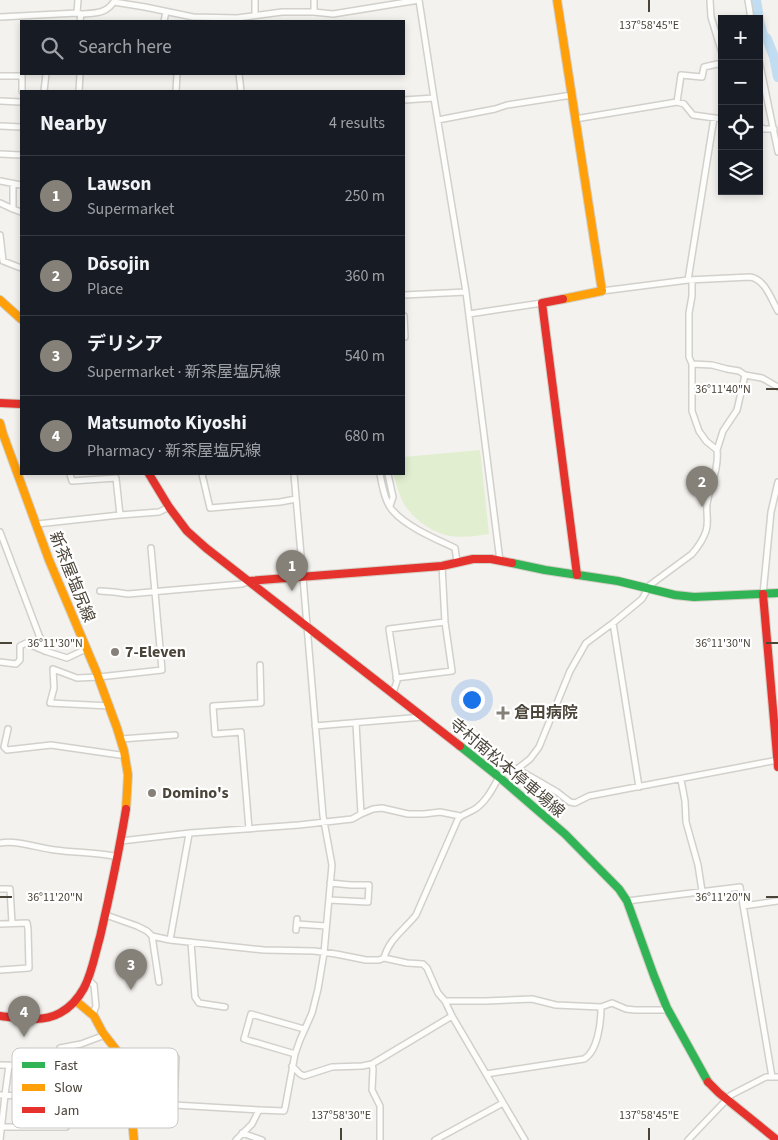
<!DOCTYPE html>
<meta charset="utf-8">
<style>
:root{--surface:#171b24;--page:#242831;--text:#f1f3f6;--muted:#9ea1a6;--line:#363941;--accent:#868178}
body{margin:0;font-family:"Source Sans 3","Noto Sans JP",sans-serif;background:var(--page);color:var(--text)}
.controls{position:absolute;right:15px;top:15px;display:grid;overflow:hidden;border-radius:0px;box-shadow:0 2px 8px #0003}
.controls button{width:45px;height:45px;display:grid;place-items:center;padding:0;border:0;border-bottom:1px solid var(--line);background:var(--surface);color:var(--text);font:25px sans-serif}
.you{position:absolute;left:471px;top:699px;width:18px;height:18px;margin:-12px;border:4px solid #fff;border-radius:50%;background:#1a73e8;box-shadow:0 0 0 8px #1a73e833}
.badge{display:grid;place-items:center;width:32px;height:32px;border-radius:50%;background:var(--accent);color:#fff;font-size:16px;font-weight:700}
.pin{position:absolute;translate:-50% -41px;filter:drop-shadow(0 1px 2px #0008)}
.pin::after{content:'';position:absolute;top:26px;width:18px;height:15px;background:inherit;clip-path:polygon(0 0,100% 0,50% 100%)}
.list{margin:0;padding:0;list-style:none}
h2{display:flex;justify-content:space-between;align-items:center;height:65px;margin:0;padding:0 20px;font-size:21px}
h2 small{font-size:16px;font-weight:400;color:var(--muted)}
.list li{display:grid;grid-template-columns:32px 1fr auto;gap:15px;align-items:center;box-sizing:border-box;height:80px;padding:0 20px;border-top:1px solid var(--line)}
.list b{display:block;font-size:19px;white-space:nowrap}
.list p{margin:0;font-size:16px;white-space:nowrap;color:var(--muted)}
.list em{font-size:16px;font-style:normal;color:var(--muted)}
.icon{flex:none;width:28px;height:28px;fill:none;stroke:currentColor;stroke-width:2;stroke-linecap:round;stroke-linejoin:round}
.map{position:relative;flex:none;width:778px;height:1140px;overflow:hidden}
.search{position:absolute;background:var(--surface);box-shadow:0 2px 8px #0003;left:20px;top:20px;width:385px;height:55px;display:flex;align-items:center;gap:12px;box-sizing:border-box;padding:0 18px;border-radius:0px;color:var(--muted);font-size:19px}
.panel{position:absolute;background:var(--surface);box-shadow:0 2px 8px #0003;left:20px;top:90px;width:385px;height:385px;border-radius:0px}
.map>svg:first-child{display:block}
</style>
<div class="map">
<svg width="778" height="1140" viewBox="0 0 778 1140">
<rect width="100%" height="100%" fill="#f4f2ee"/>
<!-- green -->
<path fill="#e1eecf" d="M480,450L489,534C476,536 463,538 450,536C429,532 407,515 400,495C397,489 396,482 394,476V474H404V457Z"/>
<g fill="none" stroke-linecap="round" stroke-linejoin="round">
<!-- river -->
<path stroke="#c0ddf1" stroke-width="10" d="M756,0L759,19
M759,21L763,35L767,39L774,57L778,77"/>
<!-- street casing -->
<g stroke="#d2d0cb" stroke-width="8">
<path id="street" d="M78,0L77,13L81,14L80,21
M419,0L434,98L466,292L500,561
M710,0L711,17L722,53
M748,0L751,19
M114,2L145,7L193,17L237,18L282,12H314L333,14L419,0
M314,12V0
M81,14C95,13 107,14 115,0
M255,15V0
M0,17L77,13
M164,21L166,12
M759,60L778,152
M239,74L241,91
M0,76H22V91
M44,91L46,74
M79,91L80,74
M176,91L177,74
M404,100L434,98
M0,101L21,102
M677,102L681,75L702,77L704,67L722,63
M575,119L677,102L684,104L693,115L722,119
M438,120L495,109L507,105L572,95
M0,126L21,127
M759,126L764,129H774
M0,154L21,155
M0,181L21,185
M13,184V209L21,212
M0,203L13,209
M0,235L3,261L21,268
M688,280L714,118
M692,280V296L689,313V357L692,364V411L699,431L706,441L717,450C719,470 710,485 707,504C706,513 709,522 706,531C703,540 698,547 692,554L650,585L642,599L613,623L586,643L570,671L539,747L530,759L517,769L533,778L557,792L570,802L575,803L589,796L778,760
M602,291L688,280L750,277C765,279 771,299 778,311
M404,295L466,292
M469,314L542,303
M404,316L405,337
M692,364L712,365L727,369L739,371L745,375L762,378L778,387
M717,450L723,431L737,410L745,375
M70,474L72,481L116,478L120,515
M202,474L210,508L280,502L296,499
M380,474C382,485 385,503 393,511C407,527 436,539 455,548L457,562
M388,474L393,497L390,506
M37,524L120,515L159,512L169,507
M0,532L45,651
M100,591L114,592L128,594L242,584L249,581
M763,594L771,512L778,482
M613,623L639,787
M0,662L16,664L20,660V646L26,643L45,651L67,658L86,649
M396,678L452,671L445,622L442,566
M393,693L397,681L389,629L445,622
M110,706L50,703L54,688L53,669L77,678L99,677L162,670L151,548
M356,723L361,814
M315,726L423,717
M8,729L4,747L7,750L51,745L120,755L125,754
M121,739L175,735
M681,780L685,801L686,822L698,865L702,891
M249,829L241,732L215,734L213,706L261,703L260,665
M121,841L190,833L299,825L352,819L361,814L373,809L382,808L408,814H424L440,812L460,816
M0,843C18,840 37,848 55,850C76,853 97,852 118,857
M0,889H10L12,923
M329,900L368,902L369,885H351L330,883
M627,901L740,887L772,1077
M743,906L778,901
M106,915L137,926L147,931L152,936L170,940L264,950L314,951L336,954L366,960H379L384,958L407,963L423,964L427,968L438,993L445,1001L452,1016L525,1140
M0,924L27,923L28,929L29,968L0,970
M297,924L326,926
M296,930L297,919
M152,936L159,982
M170,940L189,834
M191,942L195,997L199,1003L225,1007
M384,958C389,939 404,930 416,915L458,819C462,814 469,813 475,809C486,802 493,788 499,777
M88,979L94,985L96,1006L93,1014
M445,1001H485L532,999L556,1005L601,1007C601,1022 598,1051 584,1059L486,1074
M601,1007L612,1003L626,1009L635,1010H669
M295,1054L244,1039L251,1014L304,1029
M372,1064L373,1069L372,1090L380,1106V1140
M0,1065L81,1067L79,1098L0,1095
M59,1066L60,1048L81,1044L105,1035
M292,1066L300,1074L304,1076L332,1067L362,1066L372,1064L452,1016
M130,1103L174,1105L259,1110L284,1111L285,1108L295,1054L300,1040L312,1013L318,989L324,953L332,865L323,816L303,578L294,474
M174,1105L176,1058
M2,1127H66L67,1098
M242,1133L262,1140
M0,1140L5,1095L9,1065
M236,1140L252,1124L259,1110
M435,1140L503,1103
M688,1140L731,1095L766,1077H778"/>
</g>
<!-- fast casing -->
<g stroke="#d3cfc5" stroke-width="10">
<path id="fast" d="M512,563L545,570L618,581L675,595L694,597L778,593
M460,746L499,777L565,834L619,889L627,901L654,976L667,1008L708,1082"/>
</g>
<!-- slow casing -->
<g stroke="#d3cfc5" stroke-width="10">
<path id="slow" d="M557,0L602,291L563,299
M0,300L21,319
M0,423L3,434L49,560L96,671L117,728L124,751L128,775L126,809
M76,1001L94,1016L103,1033L121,1056L127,1067L134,1140"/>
</g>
<!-- jam casing -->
<g stroke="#d3cfc5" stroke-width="10">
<path id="jam" d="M563,299L542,303L577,575
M0,403L21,404
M149,474L169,507L187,531L206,548L460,746
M249,581L442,566L473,559H491L512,563
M763,594L778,767
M0,1016C19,1018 42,1023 60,1013C71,1007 78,999 84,988C92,973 95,954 100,937C110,894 119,852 126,809
M708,1082L719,1093L777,1140"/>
</g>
<!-- street -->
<use href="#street" stroke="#fdfdfc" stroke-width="5"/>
<!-- fast -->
<use href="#fast" stroke="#30b455" stroke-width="8"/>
<!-- slow -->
<use href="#slow" stroke="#ff9f0a" stroke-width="8"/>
<!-- jam -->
<use href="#jam" stroke="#e5322d" stroke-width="8"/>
</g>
<!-- ticks -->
<path fill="none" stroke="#4b4439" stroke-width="2" d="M649,0V12M766,389H778M0,643H12M766,643H778M0,897H12M766,897H778M341,1128V1140M649,1128V1140"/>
<!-- markers -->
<g fill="#868178" stroke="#fff" stroke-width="2">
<circle cx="115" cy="652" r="5"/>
<path d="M500.5 705.5h5v5h5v5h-5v5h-5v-5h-5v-5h5z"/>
<circle cx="152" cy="793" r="5"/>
</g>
<g text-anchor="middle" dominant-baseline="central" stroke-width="4.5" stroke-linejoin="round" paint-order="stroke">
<!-- street labels -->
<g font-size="16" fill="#4b4439" stroke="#fff">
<text transform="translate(72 577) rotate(68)">新茶屋塩尻線</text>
<text transform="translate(507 768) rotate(40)">寺村南松本停車場線</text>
</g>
<!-- poi labels -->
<g font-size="16" font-weight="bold" fill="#4b4439" stroke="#fff" text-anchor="start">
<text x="125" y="652">7-Eleven</text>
<text x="514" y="713">倉田病院</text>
<text x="162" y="793">Domino's</text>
</g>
</g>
<!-- legend -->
<rect x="12" y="1048" width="166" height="80" rx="8" fill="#fff" stroke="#c9c7c4" stroke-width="1"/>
<rect x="22" y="1062" width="23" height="6" fill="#30b455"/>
<rect x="22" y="1084" width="23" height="7" fill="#ff9f0a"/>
<rect x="22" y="1107" width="23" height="6" fill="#e5322d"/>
<g font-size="14" fill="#4b4439">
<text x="54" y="1070">Fast</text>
<text x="54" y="1092">Slow</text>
<text x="54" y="1115">Jam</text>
</g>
<g font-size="12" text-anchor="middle" fill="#4b4439" stroke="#fff" stroke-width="4.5" stroke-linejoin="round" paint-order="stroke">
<text x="649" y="29">137°58'45"E</text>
<text x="723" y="393">36°11'40"N</text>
<text x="55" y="647">36°11'30"N</text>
<text x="723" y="647">36°11'30"N</text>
<text x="55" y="901">36°11'20"N</text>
<text x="723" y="901">36°11'20"N</text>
<text x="341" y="1119">137°58'30"E</text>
<text x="649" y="1119">137°58'45"E</text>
</g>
</svg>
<div class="controls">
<button>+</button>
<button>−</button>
<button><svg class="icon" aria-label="locate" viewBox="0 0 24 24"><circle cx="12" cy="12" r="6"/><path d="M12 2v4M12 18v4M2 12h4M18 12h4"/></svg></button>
<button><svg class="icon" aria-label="layers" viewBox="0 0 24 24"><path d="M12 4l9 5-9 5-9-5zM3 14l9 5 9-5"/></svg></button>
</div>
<div class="you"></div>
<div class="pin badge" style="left:292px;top:591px">1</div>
<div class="pin badge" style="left:702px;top:507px">2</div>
<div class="pin badge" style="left:131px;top:990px">3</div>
<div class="pin badge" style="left:24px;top:1037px">4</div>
<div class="search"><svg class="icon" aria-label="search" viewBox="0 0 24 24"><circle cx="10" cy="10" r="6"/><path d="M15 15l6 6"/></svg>Search here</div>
<section class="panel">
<h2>Nearby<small>4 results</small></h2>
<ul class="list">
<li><span class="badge">1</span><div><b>Lawson</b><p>Supermarket</p></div><em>250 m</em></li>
<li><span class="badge">2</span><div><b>Dōsojin</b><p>Place</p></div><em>360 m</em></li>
<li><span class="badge">3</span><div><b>デリシア</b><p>Supermarket · 新茶屋塩尻線</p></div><em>540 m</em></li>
<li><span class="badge">4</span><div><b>Matsumoto Kiyoshi</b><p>Pharmacy · 新茶屋塩尻線</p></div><em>680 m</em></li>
</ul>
</section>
</div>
